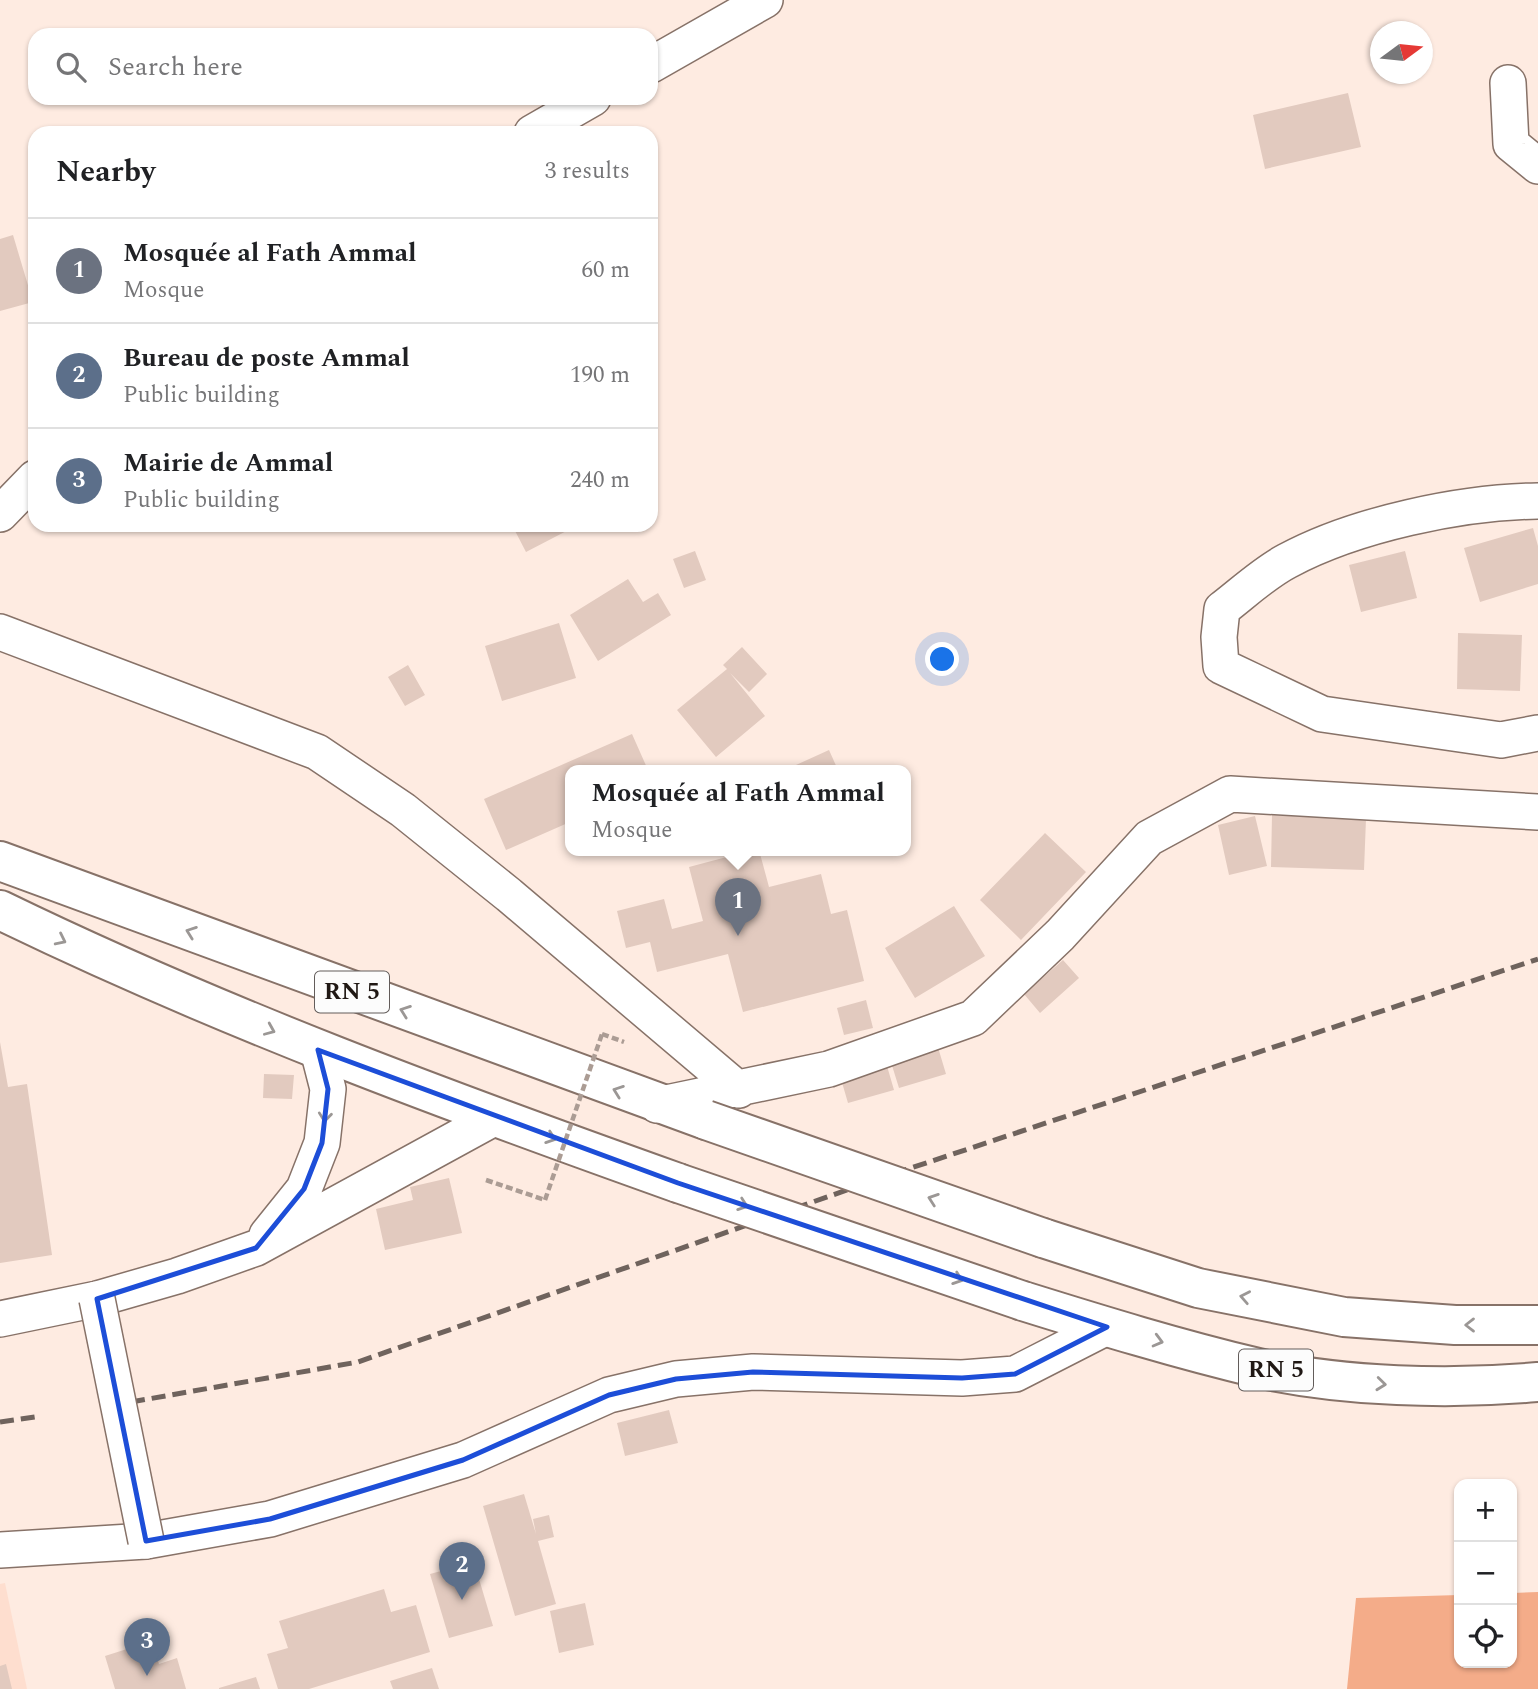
<!DOCTYPE html>
<meta charset="utf-8">
<style>
:root{--surface:#fff;--page:#f6f6f6;--text:#202124;--muted:#757577;--line:#e0e0e0;--accent:#0b8043}
body{margin:0;font-family:Spectral,serif;background:var(--page);color:var(--text)}
.controls{position:absolute;right:21px;bottom:21px;display:grid;overflow:hidden;border-radius:14px;box-shadow:0 2px 5px #0004}
.controls button{width:63px;height:63px;display:grid;place-items:center;padding:0;border:0;border-bottom:2px solid var(--line);background:var(--surface);color:var(--text);font:35px sans-serif}
.compass{position:absolute;left:1370px;top:21px;width:63px;height:63px;border-radius:50%;background:var(--surface);box-shadow:0 2px 5px #0004;rotate:75deg}
.you{position:absolute;left:943px;top:660px;width:24px;height:24px;margin:-18px;border:5px solid #fff;border-radius:50%;background:#1a73e8;box-shadow:0 0 0 10px #1a73e833}
.badge{display:grid;place-items:center;width:46px;height:46px;border-radius:50%;background:var(--accent);color:#fff;font-size:23px;font-weight:700}
.pin{position:absolute;translate:-50% -58px;filter:drop-shadow(0 2px 4px #0008)}
.pin::after{content:'';position:absolute;top:37px;width:24px;height:21px;background:inherit;clip-path:polygon(0 0,100% 0,50% 100%)}
.popup{position:absolute;left:565px;top:765px;width:346px;height:91px;box-sizing:border-box;display:grid;place-content:center;border-radius:14px;background:var(--surface);filter:drop-shadow(0 2px 5px #0005);font-size:23px;white-space:nowrap;color:var(--muted)}
.popup b{font-size:26px;color:var(--text)}
.popup::after{content:'';position:absolute;left:50%;top:100%;margin-left:-14px;border:14px solid transparent;border-top-color:var(--surface)}
.list{margin:0;padding:0;list-style:none}
h2{display:flex;justify-content:space-between;align-items:center;height:91px;margin:0;padding:0 28px;font-size:30px}
h2 small{font-size:23px;font-weight:400;color:var(--muted)}
.list li{display:grid;grid-template-columns:46px 1fr auto;gap:21px;align-items:center;box-sizing:border-box;height:105px;padding:0 28px;border-top:2px solid var(--line)}
.list b{display:block;font-size:26px;white-space:nowrap}
.list p{margin:0;font-size:23px;white-space:nowrap;color:var(--muted)}
.list em{font-size:23px;font-style:normal;color:var(--muted)}
.icon{flex:none;width:38px;height:38px;fill:none;stroke:currentColor;stroke-width:2;stroke-linecap:round;stroke-linejoin:round}
.map{position:relative;flex:none;width:1538px;height:1689px;overflow:hidden}
.search{position:absolute;background:var(--surface);box-shadow:0 2px 5px #0004;left:28px;top:28px;width:630px;height:77px;display:flex;align-items:center;gap:18px;box-sizing:border-box;padding:0 24px;border-radius:21px;color:var(--muted);font-size:26px}
.panel{position:absolute;background:var(--surface);box-shadow:0 2px 5px #0004;left:28px;top:126px;width:630px;height:406px;border-radius:21px}
.map>svg:first-child{display:block}
</style>
<div class="map">
<svg width="1538" height="1689" viewBox="0 0 1538 1689">
<rect width="100%" height="100%" fill="#feebe1"/>
<!-- built -->
<path fill="#fedecf" d="M5,1583L27,1689H0V1584Z"/>
<!-- green -->
<path fill="#f4ac89" d="M1538,1592V1689H1347L1356,1598L1459,1595V1663H1512V1593Z"/>
<!-- building -->
<path fill="#e2cabf" d="M1348,93L1361,147L1265,169L1253,115Z
M13,235L33,302L0,311V239Z
M512,525H578L526,552Z
M1533,528L1538,546V584L1480,602L1464,548Z
M695,551L706,580L684,588L673,559Z
M1405,551L1417,598L1361,612L1349,565Z
M628,579L643,602L658,593L671,615L598,661L570,615Z
M559,623L576,678L502,701L485,646Z
M1458,633L1522,635L1520,691L1457,689Z
M742,647L767,674L749,692L730,673L765,716L716,757L677,710L727,669L723,665Z
M408,665L425,695L405,706L388,677Z
M632,734L648,770H570V822L506,850L484,799Z
M829,750L838,770H785Z
M1272,815L1366,819L1364,870L1271,867Z
M1255,816L1267,866L1229,875L1218,825Z
M1045,833L1086,872L1021,940L980,900Z
M753,850H759L769,887L821,874L831,914L847,910L864,981L743,1012L728,954L657,972L650,942L626,948L617,911L664,899L672,929L703,921L689,867Z
M954,906L985,956L915,998L885,948Z
M1063,960L1079,978L1040,1013L1024,994Z
M866,1000L873,1028L844,1035L837,1008Z
M0,1042L8,1087L27,1084L52,1255L0,1263Z
M937,1044L946,1074L899,1088L890,1059Z
M887,1066L894,1090L848,1103L841,1079Z
M264,1074L294,1075L292,1099L263,1098Z
M449,1178L462,1233L385,1250L376,1209L413,1200L410,1187Z
M669,1410L678,1443L625,1456L617,1423Z
M524,1494L536,1534L533,1519L549,1515L554,1537L538,1541L556,1604L515,1616L483,1506Z
M474,1562L493,1626L449,1638L430,1574Z
M384,1589L391,1612L416,1605L430,1652L309,1689H278L267,1654L288,1648L279,1621Z
M585,1603L594,1645L559,1653L550,1611Z
M152,1641L159,1664L177,1658L186,1689H115L105,1656Z
M6,1664L12,1689H0V1666Z
M432,1668L439,1689H393L390,1681Z
M256,1677L260,1689H219V1688Z"/>
<g fill="none" stroke-linecap="round" stroke-linejoin="round">
<!-- street casing -->
<g stroke="#877268" stroke-width="38">
<path id="street" d="M651,65L765,0
M1508,83L1511,144L1538,166
M532,133L593,98
M1538,501C1461,502 1356,524 1287,561C1264,573 1243,593 1222,609L1219,637L1221,666L1322,714L1501,740L1538,733
M0,514L35,478
M0,632L317,752L403,810L509,895L739,1090
M657,1105L829,1069L973,1018L1060,935L1149,838L1230,794L1538,812
M267,1235L304,1189L322,1143L328,1089L318,1050
M0,1319L97,1299L177,1276L256,1248L494,1118
M0,1550L146,1541L270,1519L463,1460L609,1395L676,1379L753,1372L962,1378L1015,1374L1107,1327"/>
</g>
<!-- highway casing -->
<g stroke="#877268" stroke-width="42">
<path id="highway" d="M0,861L706,1120
M0,910C220,1017 448,1101 678,1183
M1043,1238L1198,1288L1344,1317L1455,1325H1538
M1023,1301C1100,1325 1178,1349 1258,1368C1344,1387 1450,1390 1538,1382"/>
</g>
<!-- path -->
<path stroke="#ab9c94" stroke-width="4.5" stroke-dasharray="7 3.5" stroke-linecap="butt" d="M602,1034L624,1042
M486,1180L545,1200"/>
<!-- street -->
<use href="#street" stroke="#fff" stroke-width="35"/>
<!-- highway -->
<use href="#highway" stroke="#fff" stroke-width="38"/>
<!-- rail -->
<path stroke="#6f635d" stroke-width="5" stroke-dasharray="14 7" stroke-linecap="butt" d="M131,1402L358,1362L878,1179L1538,959
M0,1422L41,1416"/>
<!-- street-bridge casing -->
<g stroke="#877268" stroke-width="38" stroke-linecap="butt">
<path id="street-bridge" d="M97,1299L146,1541"/>
</g>
<!-- highway-bridge casing -->
<g stroke="#877268" stroke-width="42" stroke-linecap="butt">
<path id="highway-bridge" d="M706,1120L1043,1238
M678,1183L1023,1301"/>
</g>
<!-- path-bridge -->
<path stroke="#ab9c94" stroke-width="4.5" stroke-dasharray="7 3.5" stroke-linecap="butt" d="M545,1200L602,1034"/>
<!-- street-bridge -->
<use href="#street-bridge" stroke="#fff" stroke-width="35"/>
<!-- highway-bridge -->
<use href="#highway-bridge" stroke="#fff" stroke-width="38"/>
</g>
<!-- one-way arrows -->
<defs><path id="oneway-chevron" d="M-2-3.5L2.5 0L-2 3.5" fill="none" stroke-width="1.6" stroke-linecap="round" stroke-linejoin="round" transform="scale(1.75)"/></defs>
<g stroke="#9b9795">
<use href="#oneway-chevron" transform="translate(191 932) rotate(-160)"/>
<use href="#oneway-chevron" transform="translate(61 940) rotate(26)"/>
<use href="#oneway-chevron" transform="translate(405 1011) rotate(-160)"/>
<use href="#oneway-chevron" transform="translate(270 1030) rotate(23)"/>
<use href="#oneway-chevron" transform="translate(618 1091) rotate(-160)"/>
<use href="#oneway-chevron" transform="translate(325 1117) rotate(96)"/>
<use href="#oneway-chevron" transform="translate(551 1138) rotate(19)"/>
<use href="#oneway-chevron" transform="translate(933 1199) rotate(-161)"/>
<use href="#oneway-chevron" transform="translate(743 1205) rotate(19)"/>
<use href="#oneway-chevron" transform="translate(958 1279) rotate(19)"/>
<use href="#oneway-chevron" transform="translate(1245 1297) rotate(-169)"/>
<use href="#oneway-chevron" transform="translate(1470 1325) rotate(180)"/>
<use href="#oneway-chevron" transform="translate(1158 1341) rotate(15)"/>
<use href="#oneway-chevron" transform="translate(1381 1384) rotate(6)"/>
</g>
<!-- marked area -->
<path fill="none" stroke="#1d4ed8" stroke-width="5" stroke-linejoin="round" d="M318,1050L678,1183L1107,1327L1015,1374L962,1378L753,1372L676,1379L609,1395L463,1460L270,1519L146,1541L97,1299L256,1248L304,1189L322,1143L328,1089Z"/>
<g text-anchor="middle" dominant-baseline="central" stroke-width="7" stroke-linejoin="round" paint-order="stroke">
<!-- shield labels -->
<g fill="#fcfcfc" stroke="#625c5a" stroke-width="2">
<rect x="315" y="971.5" width="74" height="41" rx="5"/>
<rect x="1239" y="1349.5" width="74" height="41" rx="5"/>
</g>
<g font-size="24" font-weight="bold" fill="#201814">
<text x="352" y="992">RN 5</text>
<text x="1276" y="1370">RN 5</text>
</g>
</g>
</svg>
<div class="controls">
<button>+</button>
<button>−</button>
<button><svg class="icon" aria-label="locate" viewBox="0 0 24 24"><circle cx="12" cy="12" r="6"/><path d="M12 2v4M12 18v4M2 12h4M18 12h4"/></svg></button>
</div>
<svg class="compass" viewBox="-18 -18 36 36"><path d="M0-13l5 13h-10z" fill="#e53935"/><path d="M0 13l5-13h-10z" fill="#757577"/></svg>
<div class="you"></div>
<div class="pin badge" style="left:738px;top:936px;background:#6b7280">1</div>
<div class="popup"><b>Mosquée al Fath Ammal</b>Mosque</div>
<div class="pin badge" style="left:462px;top:1600px;background:#5c6f8a">2</div>
<div class="pin badge" style="left:147px;top:1676px;background:#5c6f8a">3</div>
<div class="search"><svg class="icon" aria-label="search" viewBox="0 0 24 24"><circle cx="10" cy="10" r="6"/><path d="M15 15l6 6"/></svg>Search here</div>
<section class="panel">
<h2>Nearby<small>3 results</small></h2>
<ul class="list">
<li><span class="badge" style="background:#6b7280">1</span><div><b>Mosquée al Fath Ammal</b><p>Mosque</p></div><em>60 m</em></li>
<li><span class="badge" style="background:#5c6f8a">2</span><div><b>Bureau de poste Ammal</b><p>Public building</p></div><em>190 m</em></li>
<li><span class="badge" style="background:#5c6f8a">3</span><div><b>Mairie de Ammal</b><p>Public building</p></div><em>240 m</em></li>
</ul>
</section>
</div>
